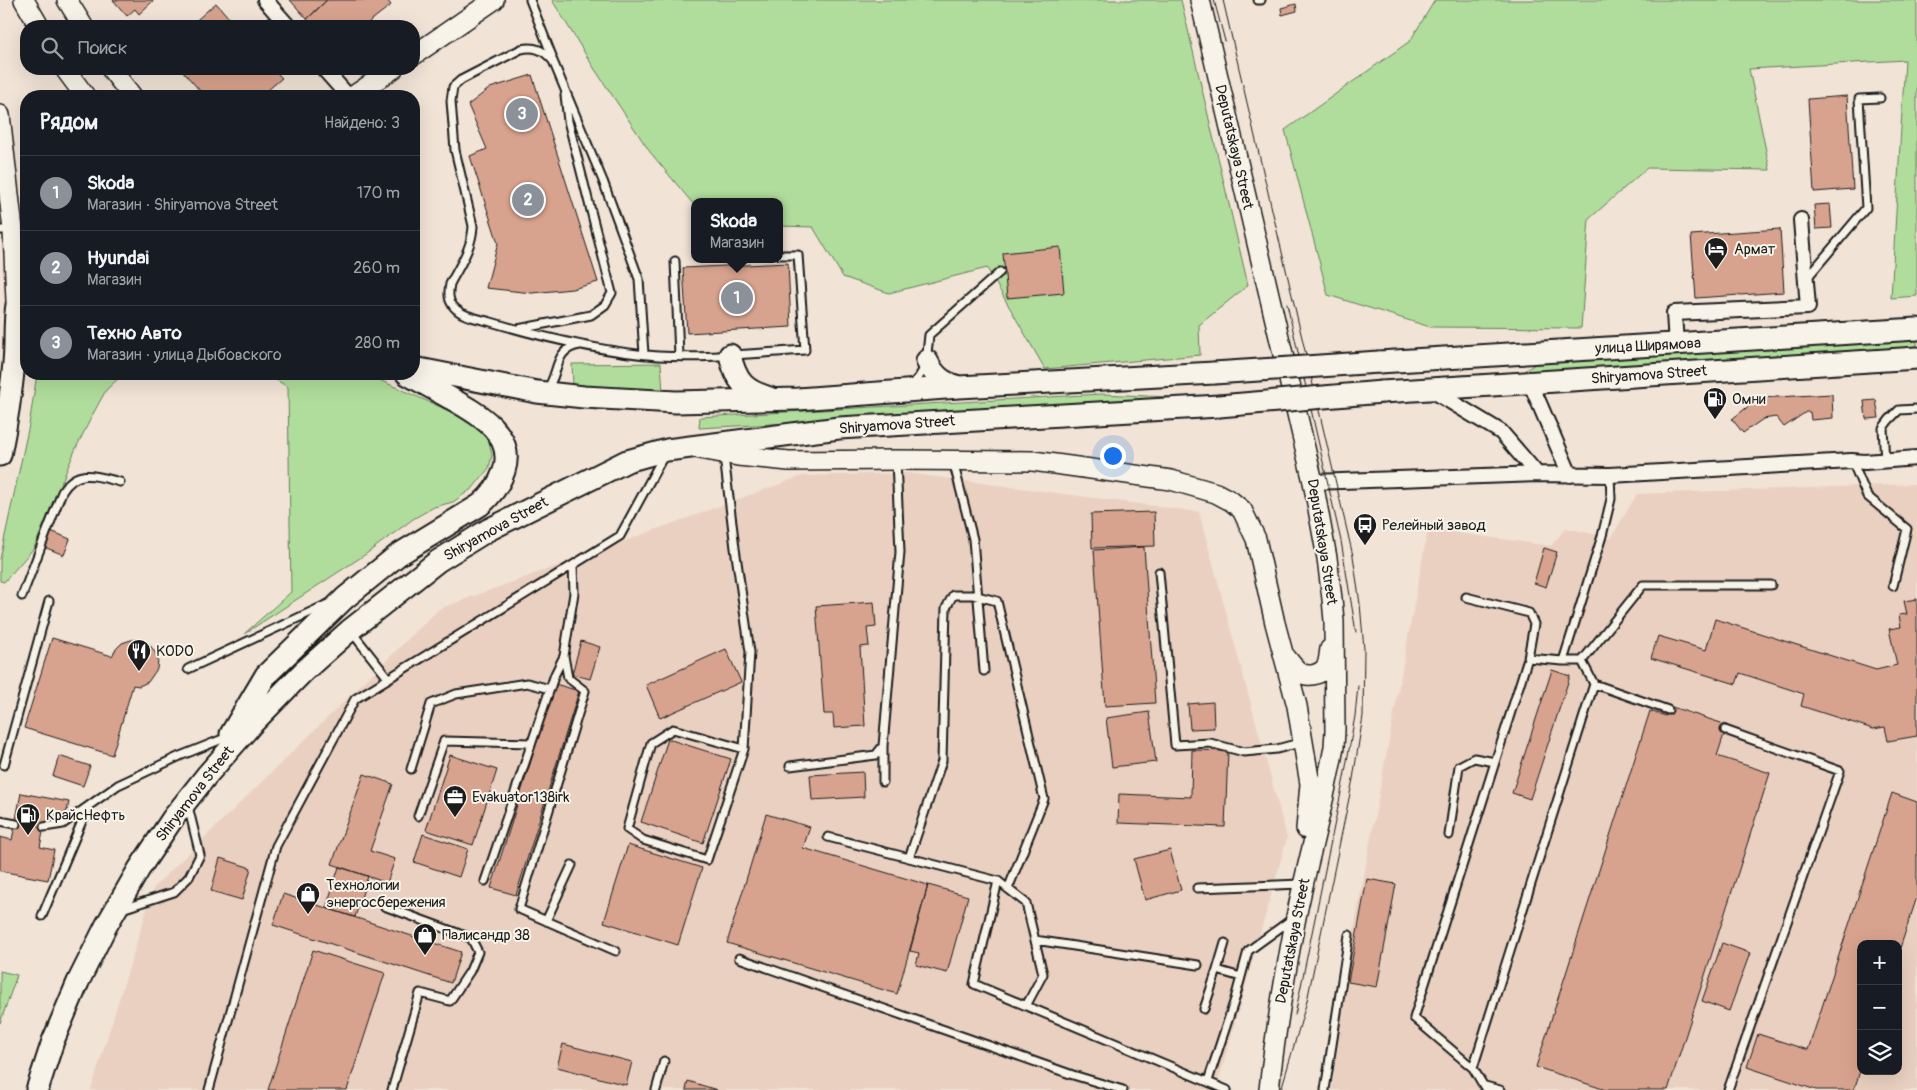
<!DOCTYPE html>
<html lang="ru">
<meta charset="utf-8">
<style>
:root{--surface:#171b24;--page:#20242c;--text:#f1f3f6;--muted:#9ea1a6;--line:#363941;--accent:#8c9099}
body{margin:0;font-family:Pangolin,sans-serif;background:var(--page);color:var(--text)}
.controls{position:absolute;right:15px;bottom:15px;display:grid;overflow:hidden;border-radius:10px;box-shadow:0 5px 20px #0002}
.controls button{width:45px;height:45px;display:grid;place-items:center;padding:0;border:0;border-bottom:1px solid var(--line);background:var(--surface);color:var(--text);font:25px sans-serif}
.you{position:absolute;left:1112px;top:455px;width:18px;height:18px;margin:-12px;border:4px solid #fff;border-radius:50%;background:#1a73e8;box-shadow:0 0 0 8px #1a73e833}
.badge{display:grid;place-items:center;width:32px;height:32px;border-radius:50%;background:var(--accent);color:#fff;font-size:16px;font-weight:700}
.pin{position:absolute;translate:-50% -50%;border:2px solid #fff;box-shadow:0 1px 5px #0006}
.popup{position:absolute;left:691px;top:198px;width:92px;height:65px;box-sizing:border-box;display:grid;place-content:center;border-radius:10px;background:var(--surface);filter:drop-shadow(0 1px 4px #0005);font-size:16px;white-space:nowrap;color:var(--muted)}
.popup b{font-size:19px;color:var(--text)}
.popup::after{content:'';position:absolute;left:50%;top:100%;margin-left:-10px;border:10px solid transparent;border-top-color:var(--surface)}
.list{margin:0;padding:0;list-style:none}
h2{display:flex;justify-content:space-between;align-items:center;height:65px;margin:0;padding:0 20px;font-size:21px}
h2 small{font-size:16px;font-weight:400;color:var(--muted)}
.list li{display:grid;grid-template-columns:32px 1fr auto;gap:15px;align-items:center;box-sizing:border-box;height:75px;padding:0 20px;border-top:1px solid var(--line)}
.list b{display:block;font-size:19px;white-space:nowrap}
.list p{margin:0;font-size:16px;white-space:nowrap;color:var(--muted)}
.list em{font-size:16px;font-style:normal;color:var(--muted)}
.icon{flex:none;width:28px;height:28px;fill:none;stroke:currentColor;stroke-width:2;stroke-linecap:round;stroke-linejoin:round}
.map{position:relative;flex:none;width:1917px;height:1090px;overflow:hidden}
.search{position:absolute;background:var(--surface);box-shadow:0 5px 20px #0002;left:20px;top:20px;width:400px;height:55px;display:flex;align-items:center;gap:12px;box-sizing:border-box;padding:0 18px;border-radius:20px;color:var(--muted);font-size:19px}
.panel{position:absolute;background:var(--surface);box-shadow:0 5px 20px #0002;left:20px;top:90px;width:400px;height:290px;border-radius:20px}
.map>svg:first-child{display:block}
</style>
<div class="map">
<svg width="1917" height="1090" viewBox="0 0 1917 1090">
<rect width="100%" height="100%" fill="#f1e3d6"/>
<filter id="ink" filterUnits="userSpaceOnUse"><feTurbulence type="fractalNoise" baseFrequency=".02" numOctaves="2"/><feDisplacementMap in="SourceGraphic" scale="10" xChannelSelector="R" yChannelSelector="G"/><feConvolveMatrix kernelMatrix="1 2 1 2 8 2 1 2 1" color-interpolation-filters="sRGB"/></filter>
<g filter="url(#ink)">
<!-- built -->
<path fill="#ead0c0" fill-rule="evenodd" d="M906,473L1199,512L1287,838L1216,1090H91L154,887L439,609L802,476Z
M1917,484V1090H1332L1344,984L1428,529L1551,546L1566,528L1611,538L1637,494ZM1861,944H1898V1071H1861Z"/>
<!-- green -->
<path fill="#b0dd9b" stroke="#667c5c" d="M552,0H1181L1248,285L1199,325L1200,355L1045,369L987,268L889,293L843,277L813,227L780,226V202H694V205L650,152L594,68Z
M1435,0H1917V296L1891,298L1905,60L1749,69L1770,170L1647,168L1589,219L1581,328L1430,327L1328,295L1285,130L1410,41Z
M1917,340V352L1535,375L1524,371L1535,364Z
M661,363L663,392L573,385L572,364Z
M37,374H123L106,390L94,412L76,448L34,548L4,582L0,581V559L29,425Z
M266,374H366L472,421L484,431L489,441L492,455L489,468L473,488L453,502L434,507L413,519L366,554L244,634L291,592L288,387Z
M1101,394L1170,397L1105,406L699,428L700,417Z
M0,971L17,975L0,1023Z"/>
<!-- building -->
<path fill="#d8a38e" stroke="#1c1c1c" d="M113,0H154L139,14L135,9L127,16Z
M290,0H327L307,19Z
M327,0H387L391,5L364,26H313L307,19Z
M216,3L236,26H190Z
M1296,4L1297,11L1282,15L1281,8Z
M181,69H273L282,78L261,96H197L201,92Z
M532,75L598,282L572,289L532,293L486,288L498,243L470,156L487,149L468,105L490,88Z
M1847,96L1853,189L1814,192L1808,99Z
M1830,204L1832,228L1816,229L1814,205Z
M1780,229L1784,292L1696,298L1691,235Z
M1060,247L1064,293L1007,298L1003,253Z
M788,263L791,327L687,333L683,268Z
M1832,394L1833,418L1811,420L1810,412H1806L1784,427L1776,417L1763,419L1743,433L1732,419L1759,398Z
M1876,400L1879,418L1866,419L1864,401Z
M1154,512L1155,546L1092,548L1091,514Z
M51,531L70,539L64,555L44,547Z
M1144,547L1155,703L1105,706L1094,550Z
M1544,548L1557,552L1546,587L1534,583Z
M1917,599V736L1888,741L1885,727L1873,729L1801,706L1804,694L1740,673L1736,684L1651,658L1658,636L1706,650L1715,619L1876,670L1897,665L1889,629L1901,627L1899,615L1907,614L1904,601Z
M874,602L876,627L867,628L869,646L860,647L865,726L834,728L833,714H824L816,606Z
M52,638L112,656L116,649L122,643L131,640H140L149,644L155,652L158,660L157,669L148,682L139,686L133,685L112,755L24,728Z
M581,641L600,647L590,679L572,674Z
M726,649L741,682L660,718L646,685Z
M1552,670L1570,676L1530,799L1512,793Z
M555,684L579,691L516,895L491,888Z
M1213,702L1214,728L1190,729L1188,704Z
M1669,706L1727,725L1717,756L1770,773L1668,1090H1606L1536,1067L1650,711L1666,716Z
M1149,712L1156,762L1112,767L1106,718Z
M668,739L731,759L703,843L641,822Z
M1192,750L1228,751L1225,827L1118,823L1119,794L1191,797Z
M450,755L497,770L473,845L426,830Z
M59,756L90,766L83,786L53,776Z
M863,772L864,797L812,800L810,775Z
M364,774L393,784L370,851L395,859L387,883L332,864Z
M21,793L69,802L67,811L44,827L40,847L54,850L48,880L0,871V837L12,840Z
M1892,793L1917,802V897L1898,954V944H1861V1068L1854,1090H1816L1747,1067L1758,1034L1808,1050Z
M766,814L810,827L803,848L928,885L897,994L727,943Z
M423,834L468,849L459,877L414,862Z
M628,845L702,868L678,945L604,922Z
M1170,850L1181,890L1145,900L1134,859Z
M220,858L251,868L242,900L211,891Z
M339,867L368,876L355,917L326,908Z
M1367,879L1396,884L1377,987L1348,982Z
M928,885L968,896L947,973L916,965L919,953L910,951Z
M283,894L461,952L451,983L273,925Z
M1722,943L1750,953L1729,1011L1702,1001Z
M313,950L385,973L347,1090H268Z
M563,1044L632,1062L626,1085L557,1067Z
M688,1081L717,1090H686Z"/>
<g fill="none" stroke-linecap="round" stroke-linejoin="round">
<!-- lane casing -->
<g stroke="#1c1c1c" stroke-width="11">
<path id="lane" d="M530,0L552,56
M1258,0H1261
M0,230H12
M675,261L679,356
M1807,278L1866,208L1859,99L1880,98
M518,329L591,315L605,305L612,293L568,121L565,95
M644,354L639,279L603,181L553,61C544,50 535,46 521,49L461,80L453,87L451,101L455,150L473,226C472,248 460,265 450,284C448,294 448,302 456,309C464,317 480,319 491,322C545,338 602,352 658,356C707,359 757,353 805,350L798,255H780
M911,384C927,375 927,352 929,335L1000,272
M546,390C560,376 552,349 580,345
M724,456L735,548L750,652L744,749L673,729L651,743L627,829L643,840L707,860L744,749
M953,461L973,539L984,671
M1852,461L1867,496L1907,529L1893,586
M1885,461L1883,428L1889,420L1899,410L1917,409
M1159,572L1175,745L1210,743L1244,752L1277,749L1303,742
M22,596L62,492C77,467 97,476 120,482
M1466,597L1529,613L1534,624L1528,658
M351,631L388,678
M564,656L568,678L585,691L519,909L616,951
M1582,661L1643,585H1771
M188,669L328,604
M1594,684L1668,710
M1725,730L1840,771L1728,1090
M883,746V782
M4,765L49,601
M790,766L876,755L883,746L900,552L896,460
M411,769L431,704L456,694L527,683L550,689
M418,816L444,741L531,743
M0,821L16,824
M44,827L63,824L118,785L180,756L230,736
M1449,835L1459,766L1474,758L1495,762
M828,837L998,881L974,984L1227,1090
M909,858L942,761L946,608L953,595H973L997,601L1044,799L1008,889
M485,881L555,674L564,656L574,593L573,565
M998,881L1026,903L1043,974L1026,1006
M1197,888L1301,884
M384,906L471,938L478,952L470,971L450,1001L420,993L392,1090
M122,909L174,892L189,877L200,855L188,806
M42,916L88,807
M546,921L572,865
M1035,940L1198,965
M739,958L1073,1075L1123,1090
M1217,970L1225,943
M1204,1009L1217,970L1241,977
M1473,1068L1594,684L1582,661H1563
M1208,1081L1235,999L1248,951L1292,919
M1485,1086L1500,1090
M209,1090L276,846L355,699L620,536L663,457
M656,1090L664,1061
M1325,1090L1349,935
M1486,1090L1473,1068L1414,1018L1528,658L1563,661L1602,536L1611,499L1610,475"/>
</g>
<!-- street casing -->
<g stroke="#1c1c1c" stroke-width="18">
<path id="street" d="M265,0L288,26
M324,69L348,96
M1676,344L1674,313L1808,307L1801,220
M1530,382L1570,475
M1430,389L1501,432L1537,474
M1313,482L1537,474L1610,475L1851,461L1865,462L1917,458"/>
</g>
<!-- secondary casing -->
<g stroke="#1c1c1c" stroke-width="22">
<path id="secondary" d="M24,0L39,26
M67,0L83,26
M1200,0L1313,482L1327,558L1332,599L1334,621L1335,731L1334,747C1324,804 1308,860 1296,917C1285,975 1275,1032 1269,1090
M414,55L494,0
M65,69L85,96
M111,69L132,96
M353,96L393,69
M0,115L13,230L16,301
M700,449L738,456L789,461L896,460L1033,461L1171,480L1216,493L1231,501L1242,510L1256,539L1275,623L1297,706L1310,784L1306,829
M1285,656C1289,661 1294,668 1299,672C1308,678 1322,675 1327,665C1329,660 1329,654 1330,649"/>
</g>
<!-- primary casing -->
<g stroke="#1c1c1c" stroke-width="25">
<path id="primary" d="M730,355C736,382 745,391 770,398
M927,361C934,375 942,383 959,387
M1379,362L1917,329
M414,368L537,392L584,397L676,402L798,399L959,387L1214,373
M1382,392L1917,358
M0,455C6,425 11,394 14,363C17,334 11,304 26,279
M231,734L266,675L345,598L398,555L480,505C491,496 499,485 504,471C516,434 477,413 450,398C436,390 421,382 407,374
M37,1090L53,1041L78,982L106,926L139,869L173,818L207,775L252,724L303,672L350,630L438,561L488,530L627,461L667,450L839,428L1219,406"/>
</g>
<!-- lane -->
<use href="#lane" stroke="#f7f3e8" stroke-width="7"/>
<!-- street -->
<use href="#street" stroke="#f7f3e8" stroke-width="14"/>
<!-- secondary -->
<use href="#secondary" stroke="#f7f3e8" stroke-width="19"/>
<!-- primary -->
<use href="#primary" stroke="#f7f3e8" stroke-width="21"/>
<!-- tram -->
<path stroke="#1c1c1c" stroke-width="1" d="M1214,0L1225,41
M1223,0L1353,556L1360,604L1364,649L1363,716L1353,779L1307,1001L1281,1090
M1287,304L1341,541L1356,632
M1295,1015L1344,778L1355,716L1358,686"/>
<!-- primary-bridge casing -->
<g stroke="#1c1c1c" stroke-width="25" stroke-linecap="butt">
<path id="primary-bridge" d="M1214,373L1379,362
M1219,406L1382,392"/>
</g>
<!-- primary-bridge -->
<use href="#primary-bridge" stroke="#f7f3e8" stroke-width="21"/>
</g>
</g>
<!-- icons -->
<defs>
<g id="hotel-pin" transform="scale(1.25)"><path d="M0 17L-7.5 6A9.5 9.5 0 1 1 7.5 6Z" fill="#1c1c1c" stroke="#f7f3e8"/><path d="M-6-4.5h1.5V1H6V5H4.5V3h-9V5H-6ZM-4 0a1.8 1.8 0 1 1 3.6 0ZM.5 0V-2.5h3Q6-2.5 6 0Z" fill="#fff"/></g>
<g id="fuel-pin" transform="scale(1.25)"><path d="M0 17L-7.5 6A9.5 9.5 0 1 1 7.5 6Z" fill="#1c1c1c" stroke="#f7f3e8"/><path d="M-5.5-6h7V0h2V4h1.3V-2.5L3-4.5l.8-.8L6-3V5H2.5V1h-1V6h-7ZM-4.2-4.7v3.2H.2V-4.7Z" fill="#fff"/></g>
<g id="bus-pin" transform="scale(1.25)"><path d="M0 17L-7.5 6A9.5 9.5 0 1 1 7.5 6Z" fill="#1c1c1c" stroke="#f7f3e8"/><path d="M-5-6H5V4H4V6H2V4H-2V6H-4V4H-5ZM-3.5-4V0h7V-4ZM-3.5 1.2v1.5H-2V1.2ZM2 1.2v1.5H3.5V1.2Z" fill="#fff"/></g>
<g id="restaurant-pin" transform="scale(1.25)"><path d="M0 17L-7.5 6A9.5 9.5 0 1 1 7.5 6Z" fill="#1c1c1c" stroke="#f7f3e8"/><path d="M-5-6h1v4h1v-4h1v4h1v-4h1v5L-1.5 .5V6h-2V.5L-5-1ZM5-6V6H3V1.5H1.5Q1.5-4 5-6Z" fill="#fff"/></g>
<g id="office-pin" transform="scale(1.25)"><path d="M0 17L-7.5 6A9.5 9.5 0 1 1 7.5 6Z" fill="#1c1c1c" stroke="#f7f3e8"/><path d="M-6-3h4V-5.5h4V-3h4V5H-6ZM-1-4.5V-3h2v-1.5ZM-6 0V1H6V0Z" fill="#fff"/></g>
<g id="shop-pin" transform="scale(1.25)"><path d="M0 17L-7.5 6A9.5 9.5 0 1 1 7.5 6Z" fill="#1c1c1c" stroke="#f7f3e8"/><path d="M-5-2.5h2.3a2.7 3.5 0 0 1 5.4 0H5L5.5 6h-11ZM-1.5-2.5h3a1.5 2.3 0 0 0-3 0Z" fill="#fff"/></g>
</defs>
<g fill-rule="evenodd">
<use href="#hotel-pin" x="1716" y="249"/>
<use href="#fuel-pin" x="1715" y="399"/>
<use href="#bus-pin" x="1365" y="525"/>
<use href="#restaurant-pin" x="139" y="651"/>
<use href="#office-pin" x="455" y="797"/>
<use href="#fuel-pin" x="28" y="815"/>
<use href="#shop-pin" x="308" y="894"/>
<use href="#shop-pin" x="425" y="935"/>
</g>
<g text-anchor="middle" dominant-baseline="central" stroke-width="4" stroke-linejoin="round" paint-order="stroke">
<!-- street labels -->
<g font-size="15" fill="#1c1c1c" stroke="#f7f3e8">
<text transform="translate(1234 147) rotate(77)">Deputatskaya Street</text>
<text transform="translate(1648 346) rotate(-3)">улица Ширямова</text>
<text transform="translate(1649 375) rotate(-4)">Shiryamova Street</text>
<text transform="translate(897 425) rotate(-4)">Shiryamova Street</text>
<text transform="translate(496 529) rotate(-29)">Shiryamova Street</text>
<text transform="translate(1322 542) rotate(81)">Deputatskaya Street</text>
<text transform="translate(195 794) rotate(-52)">Shiryamova Street</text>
<text transform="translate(1293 941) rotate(-79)">Deputatskaya Street</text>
</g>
<!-- poi labels -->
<g font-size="15" fill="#1c1c1c" stroke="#f7f3e8" text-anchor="start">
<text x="1734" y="249">Армат</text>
<text x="1732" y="399">Омни</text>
<text x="1382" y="525">Релейный завод</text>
<text x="156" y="651">KODO</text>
<text x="472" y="797">Evakuator138irk</text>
<text x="46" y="815">КрайсНефть</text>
<text x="326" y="885">Технологии<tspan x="326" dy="17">энергосбережения</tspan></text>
<text x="442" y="935">Палисандр 38</text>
</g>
</g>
</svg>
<div class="controls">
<button>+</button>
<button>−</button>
<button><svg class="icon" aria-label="layers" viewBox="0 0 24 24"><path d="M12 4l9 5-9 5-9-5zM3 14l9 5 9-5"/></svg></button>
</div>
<div class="you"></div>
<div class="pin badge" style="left:737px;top:298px">1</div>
<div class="popup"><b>Skoda</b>Магазин</div>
<div class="pin badge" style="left:528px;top:200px">2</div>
<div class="pin badge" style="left:522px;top:114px">3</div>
<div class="search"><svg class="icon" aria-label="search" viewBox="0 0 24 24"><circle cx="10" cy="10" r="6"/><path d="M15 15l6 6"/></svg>Поиск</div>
<section class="panel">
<h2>Рядом<small>Найдено: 3</small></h2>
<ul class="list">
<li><span class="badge">1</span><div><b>Skoda</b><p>Магазин · Shiryamova Street</p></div><em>170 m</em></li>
<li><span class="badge">2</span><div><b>Hyundai</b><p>Магазин</p></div><em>260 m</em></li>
<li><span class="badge">3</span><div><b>Техно Авто</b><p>Магазин · улица Дыбовского</p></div><em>280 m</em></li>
</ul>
</section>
</div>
